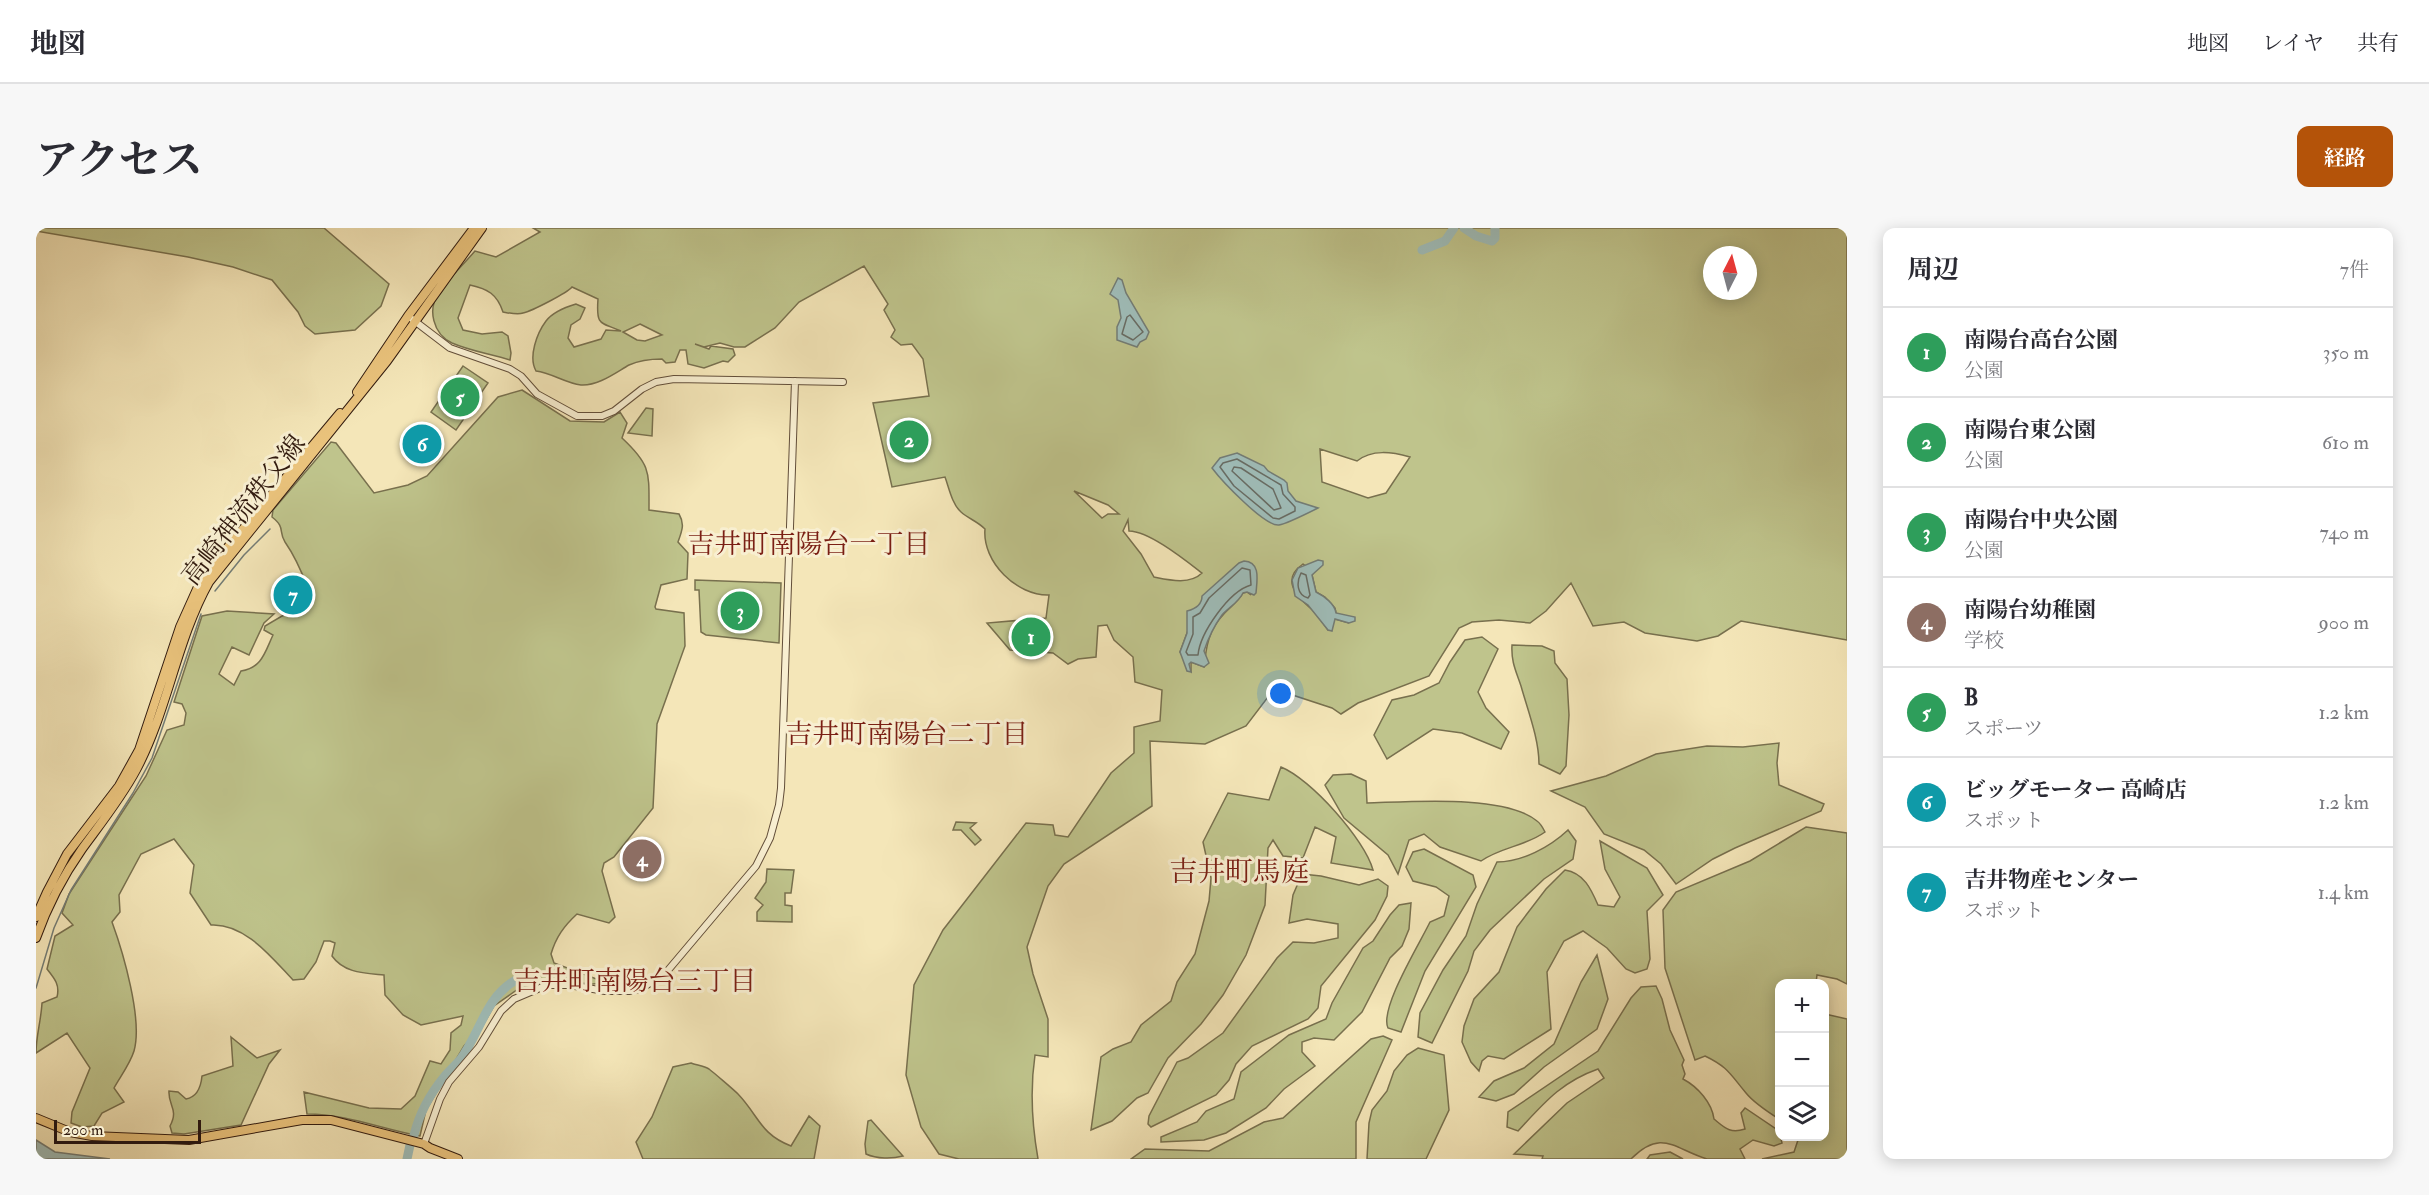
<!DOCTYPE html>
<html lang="ja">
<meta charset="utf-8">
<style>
:root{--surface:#fff;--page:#f7f7f7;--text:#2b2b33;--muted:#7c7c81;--line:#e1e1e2;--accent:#b45309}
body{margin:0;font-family:"IM FELL Double Pica","Noto Serif JP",serif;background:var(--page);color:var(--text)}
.controls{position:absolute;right:18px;bottom:18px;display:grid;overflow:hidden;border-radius:12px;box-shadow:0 3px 15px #0003}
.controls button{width:54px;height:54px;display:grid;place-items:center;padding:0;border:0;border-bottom:2px solid var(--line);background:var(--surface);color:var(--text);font:30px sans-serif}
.compass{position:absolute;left:1667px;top:18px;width:54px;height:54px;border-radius:50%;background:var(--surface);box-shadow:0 3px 15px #0003;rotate:6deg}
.scale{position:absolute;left:18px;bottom:15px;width:147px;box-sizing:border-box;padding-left:6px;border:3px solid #321b0f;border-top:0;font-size:16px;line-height:21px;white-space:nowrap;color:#321b0f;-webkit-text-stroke:4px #f8efd1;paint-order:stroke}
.you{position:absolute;left:1245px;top:466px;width:21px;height:21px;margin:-15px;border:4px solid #fff;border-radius:50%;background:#1a73e8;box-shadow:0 0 0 9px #1a73e833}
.badge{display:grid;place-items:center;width:39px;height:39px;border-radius:50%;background:var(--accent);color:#fff;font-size:20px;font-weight:700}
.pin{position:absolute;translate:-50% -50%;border:3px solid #fff;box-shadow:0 2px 6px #0006}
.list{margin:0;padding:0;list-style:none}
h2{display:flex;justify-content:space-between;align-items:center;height:78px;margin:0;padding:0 24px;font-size:26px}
h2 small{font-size:20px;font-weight:400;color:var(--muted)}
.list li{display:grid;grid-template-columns:39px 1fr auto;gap:18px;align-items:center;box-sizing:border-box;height:90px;padding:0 24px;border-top:2px solid var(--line)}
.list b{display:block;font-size:22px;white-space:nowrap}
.list p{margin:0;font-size:20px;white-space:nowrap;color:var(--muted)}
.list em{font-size:20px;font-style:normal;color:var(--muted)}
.icon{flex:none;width:33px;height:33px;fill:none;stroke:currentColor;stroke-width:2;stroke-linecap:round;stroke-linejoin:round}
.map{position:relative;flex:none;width:1811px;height:931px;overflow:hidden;border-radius:12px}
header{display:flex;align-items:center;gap:36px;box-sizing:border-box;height:84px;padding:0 30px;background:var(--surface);border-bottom:2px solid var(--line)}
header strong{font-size:28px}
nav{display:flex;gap:33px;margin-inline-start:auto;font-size:21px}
.intro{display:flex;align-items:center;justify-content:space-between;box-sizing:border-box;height:144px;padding:0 36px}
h1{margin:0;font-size:42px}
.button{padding:15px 27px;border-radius:12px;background:var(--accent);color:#fff;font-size:21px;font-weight:700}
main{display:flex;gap:36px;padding:0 36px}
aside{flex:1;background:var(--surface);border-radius:12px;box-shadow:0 3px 15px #0003}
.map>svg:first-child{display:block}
</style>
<header>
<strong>地図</strong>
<nav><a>地図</a><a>レイヤ</a><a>共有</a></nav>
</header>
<div class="intro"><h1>アクセス</h1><a class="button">経路</a></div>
<main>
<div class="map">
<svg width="1811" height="931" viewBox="0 0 1811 931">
<rect width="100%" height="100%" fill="#f4e6b8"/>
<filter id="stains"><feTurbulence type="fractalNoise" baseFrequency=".00333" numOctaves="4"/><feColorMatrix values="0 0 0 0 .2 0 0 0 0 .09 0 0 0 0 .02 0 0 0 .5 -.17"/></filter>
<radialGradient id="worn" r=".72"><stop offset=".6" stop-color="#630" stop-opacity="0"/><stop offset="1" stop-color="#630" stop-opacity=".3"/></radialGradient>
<!-- green -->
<path fill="#bfc48c" stroke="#78704e" stroke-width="1.5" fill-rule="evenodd" d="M0,0H288L353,56L345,78L319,102L279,106L269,98L262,84L236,52L197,39L152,29L0,3Z
M497,0H1811V412L1705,393L1682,408L1661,413L1609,405L1588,394L1557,398L1535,355L1510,383L1494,395L1463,392L1436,394L1423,400L1393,448L1322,475L1305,486L1296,480L1238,461L1210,498L1169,516L1114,513L1116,578L1028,636L1012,658L991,719L997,746L1012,791V829L999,827C994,861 996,897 1002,931H923L903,926L885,899L870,847L878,757L907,702L990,595L1017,597L1019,607L1032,609L1075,545L1098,525V499L1124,493L1126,462L1099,454L1097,429L1078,412L1071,397L1062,398L1060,429L1042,431L1032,436L1017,425L974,422L951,395L1010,390L1013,367C981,368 946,334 949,301C941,293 933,291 925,284C916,276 913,260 909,249L856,259L837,175L893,168L887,131L876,116L865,117L855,109L859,102L848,82L852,76L828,38L763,74L739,100L709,119H698L684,115L668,119L659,116L673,121L675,118L697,121L699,127L692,134L687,133L668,140L652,136L650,122H644L639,134L630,135L626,131C616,131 602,133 593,137C579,145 562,158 545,157C529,155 516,145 500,143C492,129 501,105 510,93C516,85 530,79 540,76L549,80L544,91L535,97L532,110L538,119L565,111L570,102L585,103C564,94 560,98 562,71L536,59C531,65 496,83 487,85C482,87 473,85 467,84C461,66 452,61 434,57L422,90L427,102L446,106L466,104L472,108L475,125L474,132C455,126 434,123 416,115C397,106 391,81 403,65C413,50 427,37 439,23L460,29L504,4ZM1676,27H1712V63H1676ZM604,96L626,107L609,113L601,112L587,104ZM1284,221L1321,233C1336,221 1356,224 1374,229L1350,265L1332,270L1286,254ZM1038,263L1072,277L1083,286H1072L1066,290ZM1092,292L1093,303C1113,303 1149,332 1166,345C1154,357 1133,352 1118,349L1105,326L1087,303ZM1267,336L1278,344L1276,347L1280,364L1289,369L1299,380L1300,385L1313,395L1299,391L1292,402C1286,394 1281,385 1273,379C1260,367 1245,351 1267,336ZM1195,343L1215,367L1211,364L1207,365C1202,374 1194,379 1187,387C1173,401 1170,419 1168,439L1155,434V443L1144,424L1160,381Z
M427,138L452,155L443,168L418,151Z
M417,154L441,172L432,185L407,167Z
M486,162L534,193L568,194L584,184L591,195L586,210C615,237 613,244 613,282L643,286C649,296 646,303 642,314L652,325L651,351L625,357L619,379L620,381L648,385L649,418L621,496L617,580L578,629L568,635L566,643L579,689L573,695L541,686C528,698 520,709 515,726L518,735L571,755L556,756L517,752L485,759L458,778L446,799L428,818L390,882L384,908C346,901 310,886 271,886L268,864L333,880L365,881L379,868L394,833L405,836L414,822L415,805L425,797L427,788L385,797L367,787L349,767L348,747C328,745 308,745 296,728L299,715L294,713H288L280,734L268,751L257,752C236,730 209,695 175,697L154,665L158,637L138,611L105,626L83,667L84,684L76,694C87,724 107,792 98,823C94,836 84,849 78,860L88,874L66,885L58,898L46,899L35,895L36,884L54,840L31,805L0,825C0,808 5,793 6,775L21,769C24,757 19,751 11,741L19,708L37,697L26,685L33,666L110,548L131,502L148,497L150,485L146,476L138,474L166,388L191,383L238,386L228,395L213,427L196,419L183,446L198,457L205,443C226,440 229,424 237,407L228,402L229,398L246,388L262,383L271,358C265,342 258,327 249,314C242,303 250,300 236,289L237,282L295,214L300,215L338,265L372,257L391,248L462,169Z
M404,171L429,189L420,202L395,184Z
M610,180L617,181L616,208L592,205Z
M659,352L745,355L743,415L670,407L665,404L663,362H659Z
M1446,409L1462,421L1442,464L1450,480L1473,504L1465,521L1426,505L1397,501L1351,531L1338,507L1356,472L1378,467L1403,455L1414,434L1429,412Z
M1476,417L1506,418L1518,423L1519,435L1531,451L1533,487L1530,538L1524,546L1503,536C1503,511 1492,483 1485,458C1480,443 1475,434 1476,417Z
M1743,515L1741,535L1743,557L1788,576L1785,583L1699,620L1677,631L1640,656L1625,636L1608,622L1568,606L1549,579L1515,563L1570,548L1620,526L1671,518L1707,519Z
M1245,539C1275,551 1329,612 1337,642L1295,635L1300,609L1279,599L1267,630L1247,628L1237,612L1232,620L1229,677L1210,727L1187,767L1165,796L1132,830L1112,865L1101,870L1076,893L1055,902L1065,829L1077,821L1095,814L1105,797L1135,773L1141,754L1159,726L1173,673L1175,650L1167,614L1192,565L1233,572Z
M1315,546L1330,553L1331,575C1372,574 1469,566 1501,593C1504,595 1507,600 1509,604C1490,618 1465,619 1445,633L1404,619L1388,606L1373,612L1362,646L1352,627L1308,590L1289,557L1297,547Z
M920,594L940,595L934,600L945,612L939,617L925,602H917Z
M1770,599L1811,605V756L1801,751L1781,747L1780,755L1744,756L1743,891C1732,884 1718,875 1710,865C1694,846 1692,839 1669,828L1659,832L1629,740L1627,682L1640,664L1714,633Z
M1532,602L1540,613L1537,631L1508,651L1454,702L1438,723L1432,743L1396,815L1382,809L1384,785L1407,742L1430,708L1441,676L1461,634C1486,634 1514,619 1532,602Z
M1564,613L1611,640L1627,667L1611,683L1614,731L1611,741L1599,745L1590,741L1571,720L1547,703L1528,713L1511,744L1515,801L1468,831L1452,828L1446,833L1443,843L1435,834L1426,814L1428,798L1438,771L1463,744L1481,699L1510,661L1529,642C1548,645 1555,661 1562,677L1578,679L1584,669L1569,641Z
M1388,621L1437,647L1440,659L1389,743L1365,804L1352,800C1343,781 1384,715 1394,694L1408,688L1413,668L1400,659L1377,653L1370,639L1377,624Z
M731,641L758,642L755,665H749V677L756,678V694L721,693V684L727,677L719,670L730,654Z
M1266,646L1285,648L1323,657L1342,651L1352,658L1351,668L1339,692L1285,758L1282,780L1272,791L1216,818L1200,836L1193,852L1180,867L1115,899L1112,896L1113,888L1141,834L1152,830L1187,805L1241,730L1257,714L1278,715L1302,710V696L1271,691L1253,695L1257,667Z
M1375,675L1373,701L1366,718L1354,730L1326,784L1298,812L1278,810L1266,814V824L1279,838L1248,861L1230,880L1190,905L1168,912L1125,914V909L1161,894L1170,883L1198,871L1205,844L1253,807L1290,791L1296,775L1327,720L1337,713L1354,687L1363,677Z
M1561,727L1572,771L1561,801L1508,839L1478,866L1460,873L1443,869L1458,853L1488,840L1518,816L1545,754Z
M1620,758L1626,771L1634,802L1648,832L1646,837L1649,846L1647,851C1662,859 1676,875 1678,891C1689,900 1694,906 1709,901L1705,885L1709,880L1743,903L1746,915L1738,918L1717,912L1704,921L1709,931C1697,931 1682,931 1671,931C1638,921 1626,900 1595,931H1506L1507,928L1478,926L1531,875L1568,850L1562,841C1525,854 1508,875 1482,903L1471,899L1472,884L1562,823L1595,770L1605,759Z
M1789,786L1811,791V931H1726L1758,924L1763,909L1788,908Z
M1347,808L1356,812L1320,894V931H1095L1109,921L1173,923L1228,894L1247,890L1335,811Z
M195,809L221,830L244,822L233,836L205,897L148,906L136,905L134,898C143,881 132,878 133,863L142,864L150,871C162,869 165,858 166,848L197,838Z
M1382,820L1408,827L1413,882L1390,931H1331L1333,895L1336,882L1351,863L1358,843L1371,827Z
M655,835C660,837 668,838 673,841C677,844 698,862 702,866C723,888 724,906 755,918L773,888L784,898L778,931H607L600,914L616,889L637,839Z
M835,892L867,928C856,931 841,931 830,926L829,916L832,893Z
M1634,924L1647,931H1611L1614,927Z"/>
<!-- water -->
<path fill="#9fbdb9" stroke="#737c75" stroke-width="1.5" d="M1082,50L1086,52L1090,65L1113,104L1110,111L1104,114L1101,119L1081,112V99L1085,90L1082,72L1074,66Z
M1201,225L1228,238L1232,243L1248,252L1251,255L1252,263L1260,273L1282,280C1274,284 1250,296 1243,297C1229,299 1185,252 1176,240L1184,230Z
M1282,332L1287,333V337L1276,347L1280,364C1288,368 1299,376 1300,385L1319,389V393L1313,395L1299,391L1296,403L1292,402L1272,377L1259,368L1256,352L1262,340Z
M1208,333C1225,334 1221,352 1220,365L1218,367L1211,364L1207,365C1202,375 1193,379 1186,387C1178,398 1172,411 1168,423L1173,435L1168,439L1155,434L1153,436L1155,444L1151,443L1144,424L1151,405V383C1159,381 1166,377 1166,368L1203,335Z
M0,912L19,924L74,931H0Z"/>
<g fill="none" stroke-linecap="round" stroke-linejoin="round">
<!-- shore -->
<path stroke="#686c64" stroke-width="1.5" d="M1094,87L1107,104L1097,112L1086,106L1091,89Z
M1201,231L1245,257L1247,266L1259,279V283L1243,291L1237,290L1198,258L1184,239L1187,235Z
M1198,239L1205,240L1237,261L1245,280L1238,282L1196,243Z
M1206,340L1214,342L1215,357C1193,363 1164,405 1162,427H1152L1150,424L1157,406V389L1164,385L1173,370Z
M1265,345L1270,347L1274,367L1272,370C1261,367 1260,355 1265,345Z"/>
<!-- stream -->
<path stroke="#737c75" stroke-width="1.5" d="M179,363L208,327L234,301
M0,760L18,700L35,662L97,565L116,530L165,386"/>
<!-- river -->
<path stroke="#9fbdb9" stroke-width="9" d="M1428,0L1440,8L1456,13L1459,10V0
M1386,22L1409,13L1418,0
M378,907C383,887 394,866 408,849C413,843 419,838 424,832C444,806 449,769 480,752
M371,931L374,917"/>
<!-- minor casing -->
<g stroke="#624e39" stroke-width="8">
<path id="minor" d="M372,88L414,120L474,141L485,148L501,166L541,188H566L578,183L606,161L620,154L638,151L807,154
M168,323L202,278L209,277L224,285
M388,916L404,871L413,854L443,819L465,783L478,771L511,757H533L569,763H593L604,761L628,747L720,638L734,610L743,577L745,560L759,153"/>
</g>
<!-- major casing -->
<g stroke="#321b0f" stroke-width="10">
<path id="major" d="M321,164L372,88L438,0
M0,689L11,664L31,626L83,558L103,522L144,399L166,350L304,185
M0,710C11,679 27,648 46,621C65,595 85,570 100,542C132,482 140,413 173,354L351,133L446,0
M0,890L34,904L56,908L153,912L266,892H295L388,916L394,920L422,931"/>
</g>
<!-- minor -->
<use href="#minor" stroke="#f8efd1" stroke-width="6"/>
<!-- major -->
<use href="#major" stroke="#eac37c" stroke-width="8"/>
</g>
<g text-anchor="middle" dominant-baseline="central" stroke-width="6" stroke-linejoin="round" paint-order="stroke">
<!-- street labels -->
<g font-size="26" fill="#321b0f" stroke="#f8efd1">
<text transform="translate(208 282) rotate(-52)">高崎神流秩父線</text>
</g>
<!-- neighbourhood labels -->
<g font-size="27" fill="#7a1f14" stroke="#f8efd1">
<text x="773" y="316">吉井町南陽台一丁目</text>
<text x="871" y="506">吉井町南陽台二丁目</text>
<text x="599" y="753">吉井町南陽台三丁目</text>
</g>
<!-- quarter labels -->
<g font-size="28" fill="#7a1f14" stroke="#f8efd1">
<text x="1203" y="644">吉井町馬庭</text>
</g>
</g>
<rect width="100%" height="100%" filter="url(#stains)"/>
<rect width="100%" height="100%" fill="url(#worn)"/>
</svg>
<div class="controls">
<button>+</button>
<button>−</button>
<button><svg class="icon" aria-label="layers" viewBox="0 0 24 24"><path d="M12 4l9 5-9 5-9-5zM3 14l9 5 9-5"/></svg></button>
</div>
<svg class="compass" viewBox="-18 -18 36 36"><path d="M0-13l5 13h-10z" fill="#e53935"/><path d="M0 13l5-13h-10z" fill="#7c7c81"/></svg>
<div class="scale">200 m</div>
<div class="you"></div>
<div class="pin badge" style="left:995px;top:409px;background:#2e9e5b">1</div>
<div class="pin badge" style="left:873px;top:212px;background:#2e9e5b">2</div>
<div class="pin badge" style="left:704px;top:383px;background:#2e9e5b">3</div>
<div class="pin badge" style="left:606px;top:631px;background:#8d6e63">4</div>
<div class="pin badge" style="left:424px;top:169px;background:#2e9e5b">5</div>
<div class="pin badge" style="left:386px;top:216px;background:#0f9aa8">6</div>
<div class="pin badge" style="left:257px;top:367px;background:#0f9aa8">7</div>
</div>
<aside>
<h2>周辺<small>7件</small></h2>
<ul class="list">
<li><span class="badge" style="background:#2e9e5b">1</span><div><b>南陽台高台公園</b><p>公園</p></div><em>350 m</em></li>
<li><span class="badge" style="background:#2e9e5b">2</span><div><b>南陽台東公園</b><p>公園</p></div><em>610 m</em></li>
<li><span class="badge" style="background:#2e9e5b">3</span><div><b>南陽台中央公園</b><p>公園</p></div><em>740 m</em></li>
<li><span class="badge" style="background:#8d6e63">4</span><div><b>南陽台幼稚園</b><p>学校</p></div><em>900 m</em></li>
<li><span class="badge" style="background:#2e9e5b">5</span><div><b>B</b><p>スポーツ</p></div><em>1.2 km</em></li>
<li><span class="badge" style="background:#0f9aa8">6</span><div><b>ビッグモーター 高崎店</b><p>スポット</p></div><em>1.2 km</em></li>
<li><span class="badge" style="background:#0f9aa8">7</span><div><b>吉井物産センター</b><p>スポット</p></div><em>1.4 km</em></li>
</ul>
</aside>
</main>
